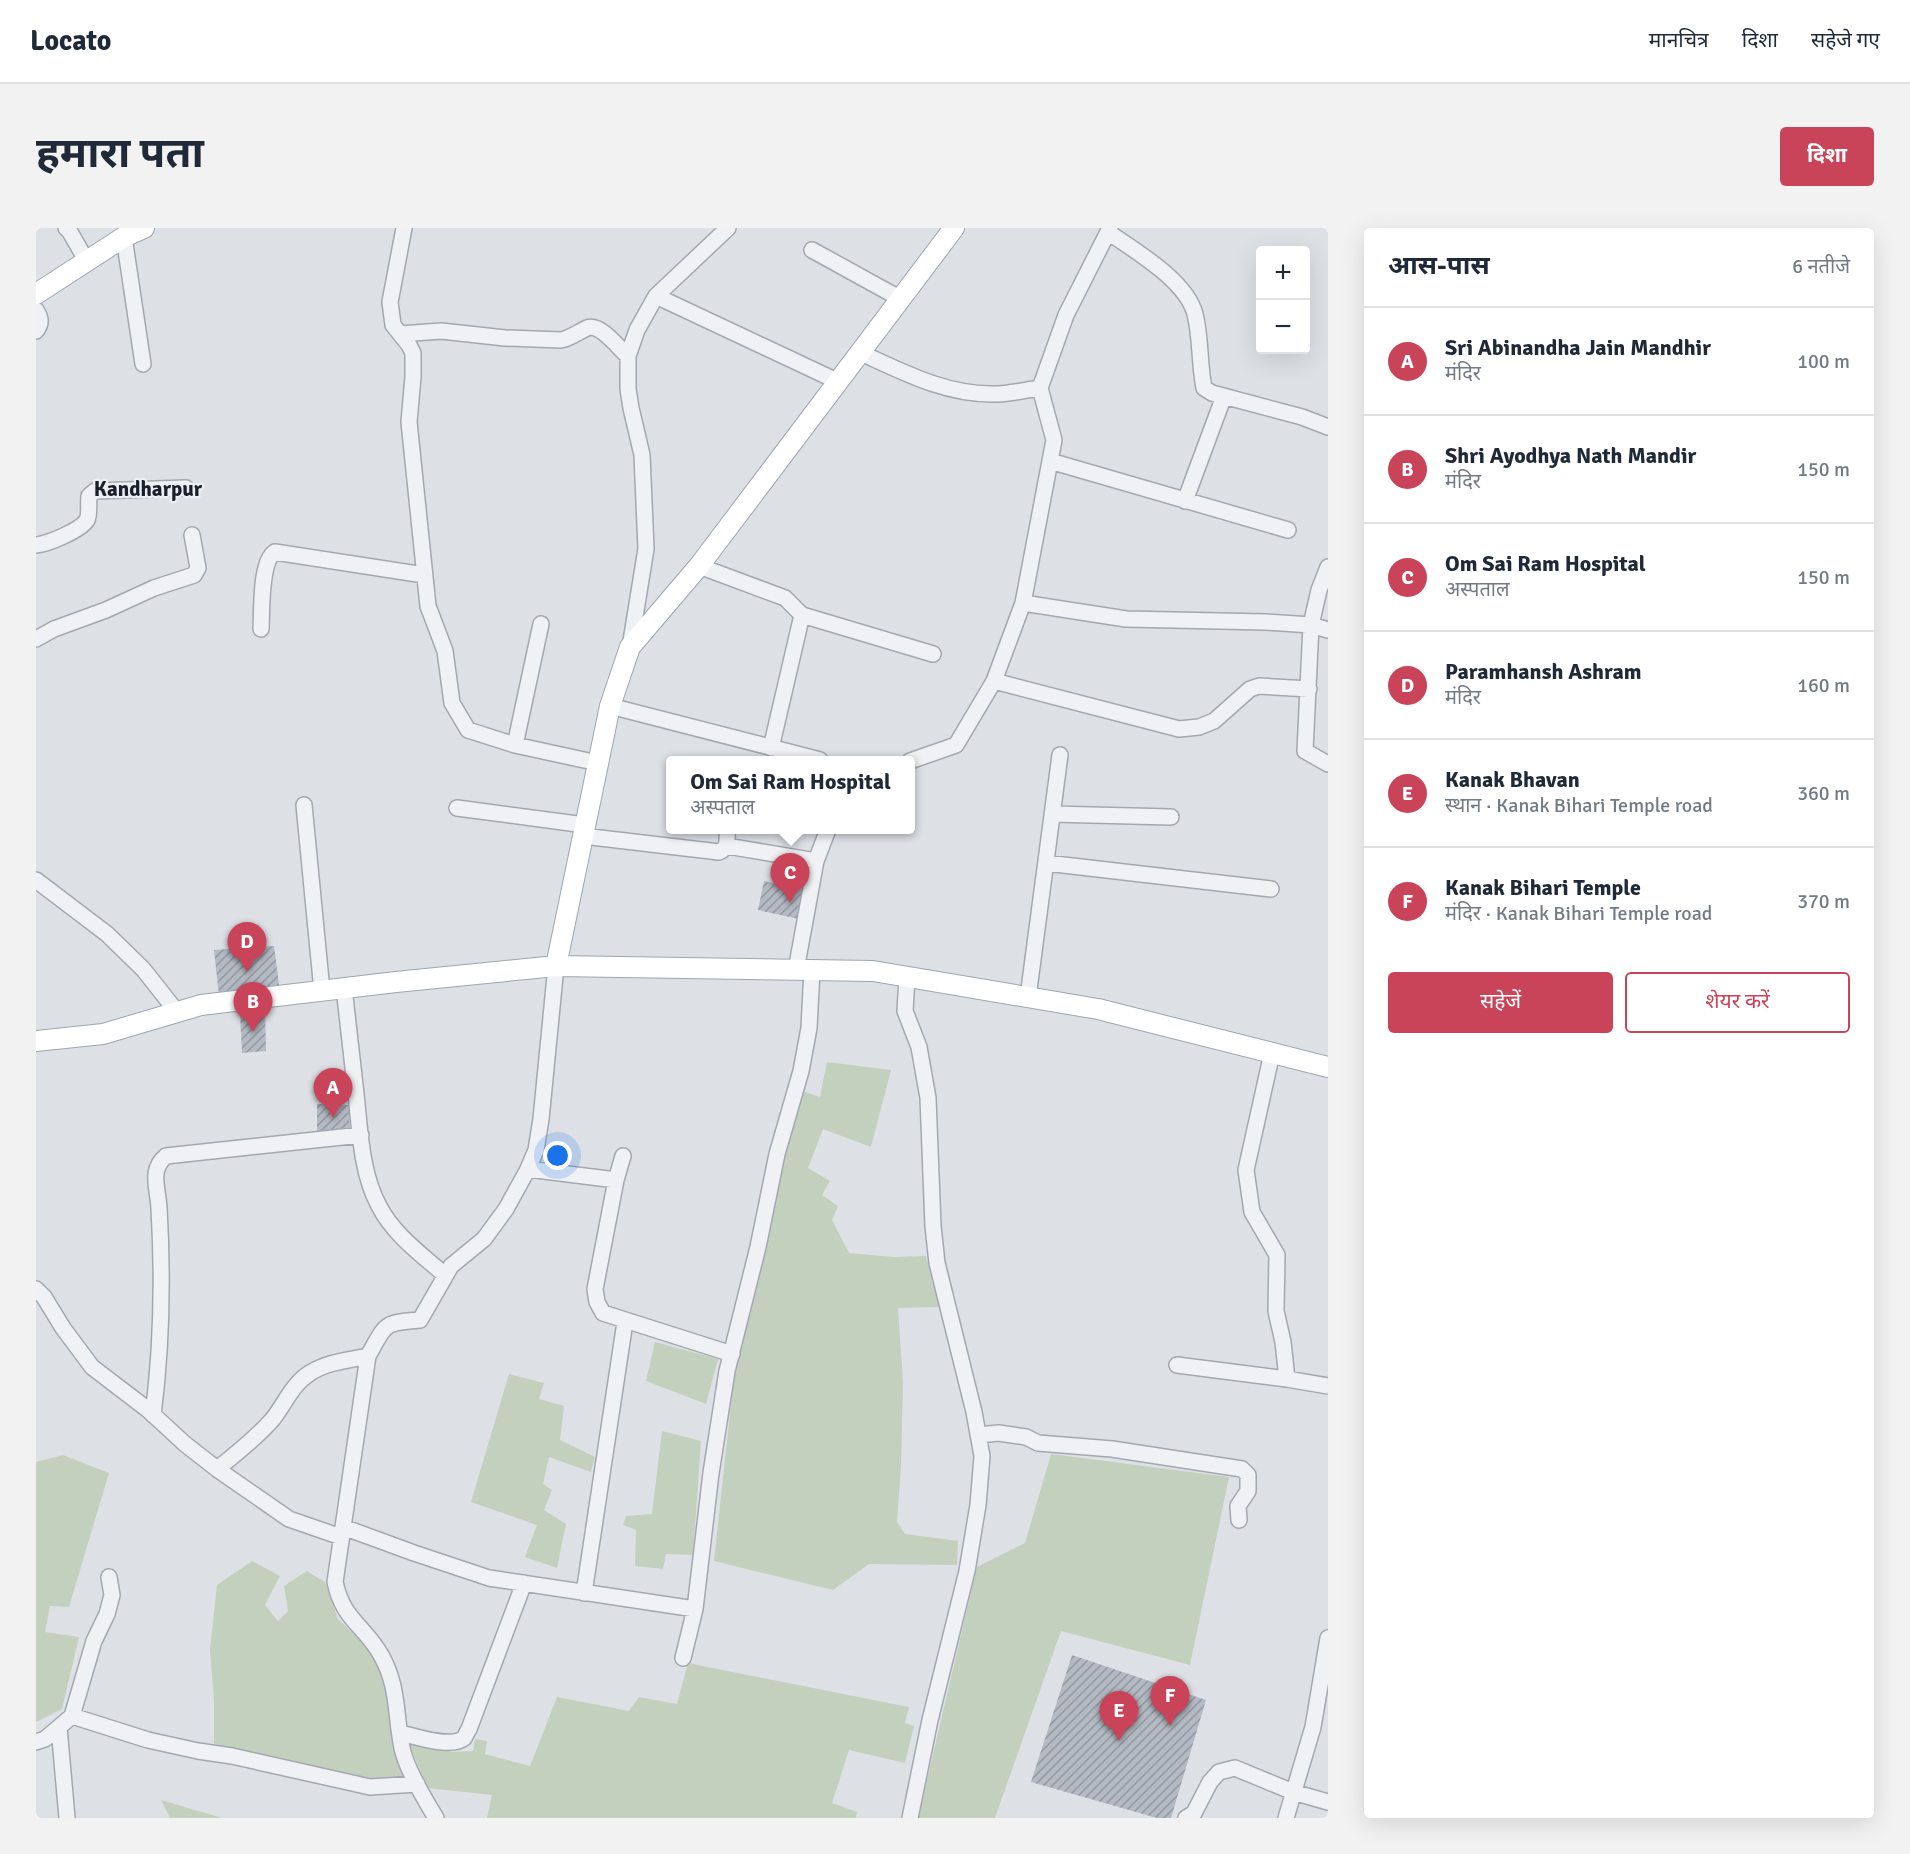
<!DOCTYPE html>
<html lang="hi">
<meta charset="utf-8">
<style>
:root{--surface:#fff;--page:#f2f2f3;--text:#1f2937;--muted:#747a83;--line:#e0e1e3;--accent:#c94459}
body{margin:0;font-family:Signika,"Noto Sans Devanagari",sans-serif;background:var(--page);color:var(--text)}
.controls{position:absolute;right:18px;top:18px;display:grid;overflow:hidden;border-radius:6px;box-shadow:0 6px 24px #0002}
.controls button{width:54px;height:54px;display:grid;place-items:center;padding:0;border:0;border-bottom:2px solid var(--line);background:var(--surface);color:var(--text);font:30px sans-serif}
.you{position:absolute;left:522px;top:928px;width:21px;height:21px;margin:-15px;border:4px solid #fff;border-radius:50%;background:#1a73e8;box-shadow:0 0 0 9px #1a73e833}
.badge{display:grid;place-items:center;width:39px;height:39px;border-radius:50%;background:var(--accent);color:#fff;font-size:20px;font-weight:700}
.pin{position:absolute;translate:-50% -50px;filter:drop-shadow(0 2px 3px #0008)}
.pin::after{content:'';position:absolute;top:32px;width:21px;height:18px;background:inherit;clip-path:polygon(0 0,100% 0,50% 100%)}
.popup{position:absolute;left:630px;top:528px;width:249px;height:78px;box-sizing:border-box;display:grid;place-content:center;border-radius:6px;background:var(--surface);filter:drop-shadow(0 2px 4px #0005);font-size:20px;white-space:nowrap;color:var(--muted)}
.popup b{font-size:22px;color:var(--text)}
.popup::after{content:'';position:absolute;left:50%;top:100%;margin-left:-12px;border:12px solid transparent;border-top-color:var(--surface)}
.list{margin:0;padding:0;list-style:none}
h2{display:flex;justify-content:space-between;align-items:center;height:78px;margin:0;padding:0 24px;font-size:26px}
h2 small{font-size:20px;font-weight:400;color:var(--muted)}
.list li{display:grid;grid-template-columns:39px 1fr auto;gap:18px;align-items:center;box-sizing:border-box;height:108px;padding:0 24px;border-top:2px solid var(--line)}
.list b{display:block;font-size:22px;white-space:nowrap}
.list p{margin:0;font-size:20px;white-space:nowrap;color:var(--muted)}
.list em{font-size:20px;font-style:normal;color:var(--muted)}
.actions{display:flex;gap:12px;padding:18px 24px}
.actions a{flex:1;padding:14px 0;border:2px solid var(--accent);border-radius:6px;text-align:center;font-size:21px;color:var(--accent)}
.actions .main{background:var(--accent);color:#fff}
.map{position:relative;flex:none;width:1292px;height:1590px;overflow:hidden;border-radius:6px}
header{display:flex;align-items:center;gap:36px;box-sizing:border-box;height:84px;padding:0 30px;background:var(--surface);border-bottom:2px solid var(--line)}
header strong{font-size:28px}
nav{display:flex;gap:33px;margin-inline-start:auto;font-size:21px}
.intro{display:flex;align-items:center;justify-content:space-between;box-sizing:border-box;height:144px;padding:0 36px}
h1{margin:0;font-size:42px}
.button{padding:15px 27px;border-radius:6px;background:var(--accent);color:#fff;font-size:21px;font-weight:700}
main{display:flex;gap:36px;padding:0 36px}
aside{flex:1;background:var(--surface);border-radius:6px;box-shadow:0 6px 24px #0002}
.map>svg:first-child{display:block}
</style>
<header>
<strong>Locato</strong>
<nav><a>मानचित्र</a><a>दिशा</a><a>सहेजे गए</a></nav>
</header>
<div class="intro"><h1>हमारा पता</h1><a class="button">दिशा</a></div>
<main>
<div class="map">
<svg width="1292" height="1590" viewBox="0 0 1292 1590">
<defs>
<pattern id="building-hatch" width="6" height="6" patternUnits="userSpaceOnUse" patternTransform="scale(1.5)"><rect width="6" height="6" fill="#b4bac3"/><path d="M-1 1l2-2M0 6l6-6M5 7l2-2" fill="none" stroke="#9298a0"/></pattern>
</defs>
<rect width="100%" height="100%" fill="#dde1e6"/>
<!-- green -->
<path fill="#c3d0be" d="M791,834L855,842L835,919L787,901L772,940L794,953L786,967L802,978L796,992L813,1025L858,1029L890,1028L903,1079L862,1080L867,1154L865,1238L861,1294L869,1306L922,1313L921,1337L833,1336L797,1362L678,1333L700,1130L728,1024L764,862L784,869Z
M619,1114L682,1131L670,1176L610,1153Z
M473,1146L508,1155L503,1171L528,1178L524,1212L559,1229L555,1244L513,1229L507,1256L516,1262L508,1282L530,1296L521,1340L489,1329L501,1297L435,1274Z
M626,1203L665,1213L657,1327L630,1326L627,1341L599,1338L600,1302L587,1297L590,1288L616,1286Z
M1015,1226L1193,1249L1154,1437L1025,1403L959,1590H882L941,1339L989,1315Z
M27,1227L73,1245L33,1379L14,1378L9,1404L43,1409L26,1481L0,1494V1234Z
M216,1333L244,1348L229,1377L242,1393L252,1383L248,1358L271,1343L289,1354L302,1391L338,1426L351,1459L355,1505L370,1549L334,1551L178,1516V1473L174,1422L181,1357Z
M652,1435L873,1479L869,1495L878,1498L869,1535L813,1522L796,1575L821,1584L820,1590H451L456,1567L391,1560L373,1515L417,1524L437,1523L439,1511L451,1513L449,1526L494,1538L521,1469L593,1483L603,1469L641,1476Z
M125,1572L186,1590H134Z"/>
<!-- building -->
<path fill="url(#building-hatch)" d="M728,653L769,662L763,691L722,682Z
M238,718L244,764L183,768L178,722Z
M229,783L230,823L206,825L204,785Z
M281,876L313,877L314,903H281Z
M1036,1427L1170,1472L1135,1590H1121L995,1554Z"/>
<g fill="none" stroke-linecap="round" stroke-linejoin="round">
<!-- minor casing -->
<g stroke="#a3a8b0" stroke-width="18">
<path id="minor" d="M30,0L34,4L50,32
M368,0L354,74L357,97L373,117L377,125V149L373,194L392,378L409,423L416,475L432,502L479,517L562,535
M1072,4C1099,23 1150,52 1159,86C1165,110 1163,135 1168,160L1176,165L1266,189L1292,199
M88,9L107,136
M776,22L865,71
M620,68L803,154
M0,82C5,90 6,95 0,103
M364,106L405,103L469,110L525,112C535,110 542,104 551,100C565,95 582,120 592,128
M825,125C867,144 910,167 958,166C973,166 989,162 1004,160
M1014,233L1252,302
M1149,273L1188,168
M0,317C12,316 45,302 51,292C54,286 52,275 53,268L59,263L150,260
M663,338L749,370L766,387L735,520
M987,375L1018,212L1004,160L1030,87L1074,0
M766,387L897,426
M225,401C226,383 224,333 239,324L388,347
M1292,402L1275,397L1269,523L1292,536
M0,411L18,401L70,382L118,360L158,347L162,340L156,307
M594,419L610,321L606,227L595,180L592,161V128L601,102L620,68L692,0
M958,453L1143,501L1163,499L1178,493L1214,461L1223,458L1273,461
M574,478L784,532
M479,517L505,396
M874,533L920,517L958,453L987,375L1090,391L1230,394L1275,397L1283,362L1292,339
M268,577L286,763
M421,580L549,597
M1016,586L1135,589
M547,608L683,624C693,620 691,611 691,602
M691,618L780,633
M1010,635L1235,661
M0,652L71,706L107,741L141,784
M760,742L780,633L791,604
M871,749L869,783L883,819L892,870L897,998L901,1035L938,1184L946,1228L942,1277L931,1343L894,1492L874,1590
M308,760C312,795 316,830 320,866C324,902 325,945 343,978C357,1006 386,1027 409,1047
M992,769L1024,527
M1236,825L1210,942L1216,984L1241,1027L1240,1083L1247,1114L1251,1151L1292,1158
M587,928L580,952L559,1061L561,1074L567,1085L696,1126
M492,941L580,952
M0,1061L8,1069L27,1100L56,1139L111,1181L149,1216L181,1241L253,1291L305,1309
M1141,1137L1251,1151
M117,1187C126,1117 127,1050 123,980C122,960 113,942 130,928L325,907
M942,1207L963,1205L990,1209L1002,1215L1076,1221L1206,1241L1212,1247V1263L1202,1278L1203,1292
M181,1241C200,1226 220,1210 236,1192C249,1176 256,1156 274,1145C291,1134 313,1132 332,1128
M307,1299L378,1325L453,1350L659,1381
M548,1365L589,1094
M647,1430L659,1381L675,1245L691,1143L722,1019L741,926L765,843L773,800L776,742
M36,1488L112,1512L162,1523L196,1528L334,1559L381,1556
M23,1499L31,1590
M364,1505C379,1508 415,1521 428,1510C430,1507 431,1504 433,1501L488,1355
M0,1514L9,1511L36,1488L58,1413L71,1386L76,1367L73,1349
M400,1590C389,1572 370,1540 366,1520C359,1486 363,1459 345,1427C328,1397 307,1392 299,1354L332,1128C351,1095 346,1095 384,1092L415,1038L448,1011L470,981L492,941L500,922L505,891L520,738
M1150,1590L1158,1585L1174,1554L1183,1544L1199,1540L1257,1564L1292,1574
M1250,1590L1277,1499L1292,1410"/>
</g>
<!-- major casing -->
<g stroke="#9ca5b2" stroke-width="22">
<path id="major" d="M0,66L88,9L108,0
M520,738L574,478L594,419L663,338L918,0
M0,813L67,806L165,777L360,754L520,738L837,743L1062,781L1292,839"/>
</g>
<!-- minor -->
<use href="#minor" stroke="#eff1f5" stroke-width="15"/>
<!-- major -->
<use href="#major" stroke="#fff" stroke-width="20"/>
</g>
<g text-anchor="middle" dominant-baseline="central" stroke-width="4.5" stroke-linejoin="round" paint-order="stroke">
<!-- district labels -->
<g font-size="21" font-weight="bold" fill="#19202d" stroke="#eceff4">
<text x="112" y="261">Kandharpur</text>
</g>
</g>
</svg>
<div class="controls">
<button>+</button>
<button>−</button>
</div>
<div class="you"></div>
<div class="pin badge" style="left:297px;top:890px">A</div>
<div class="pin badge" style="left:217px;top:804px">B</div>
<div class="pin badge" style="left:754px;top:675px">C</div>
<div class="popup"><b>Om Sai Ram Hospital</b>अस्पताल</div>
<div class="pin badge" style="left:211px;top:744px">D</div>
<div class="pin badge" style="left:1083px;top:1513px">E</div>
<div class="pin badge" style="left:1134px;top:1498px">F</div>
</div>
<aside>
<h2>आस-पास<small>6 नतीजे</small></h2>
<ul class="list">
<li><span class="badge">A</span><div><b>Sri Abinandha Jain Mandhir</b><p>मंदिर</p></div><em>100 m</em></li>
<li><span class="badge">B</span><div><b>Shri Ayodhya Nath Mandir</b><p>मंदिर</p></div><em>150 m</em></li>
<li><span class="badge">C</span><div><b>Om Sai Ram Hospital</b><p>अस्पताल</p></div><em>150 m</em></li>
<li><span class="badge">D</span><div><b>Paramhansh Ashram</b><p>मंदिर</p></div><em>160 m</em></li>
<li><span class="badge">E</span><div><b>Kanak Bhavan</b><p>स्थान · Kanak Bihari Temple road</p></div><em>360 m</em></li>
<li><span class="badge">F</span><div><b>Kanak Bihari Temple</b><p>मंदिर · Kanak Bihari Temple road</p></div><em>370 m</em></li>
</ul>
<div class="actions"><a class="main">सहेजें</a><a>शेयर करें</a></div>
</aside>
</main>
